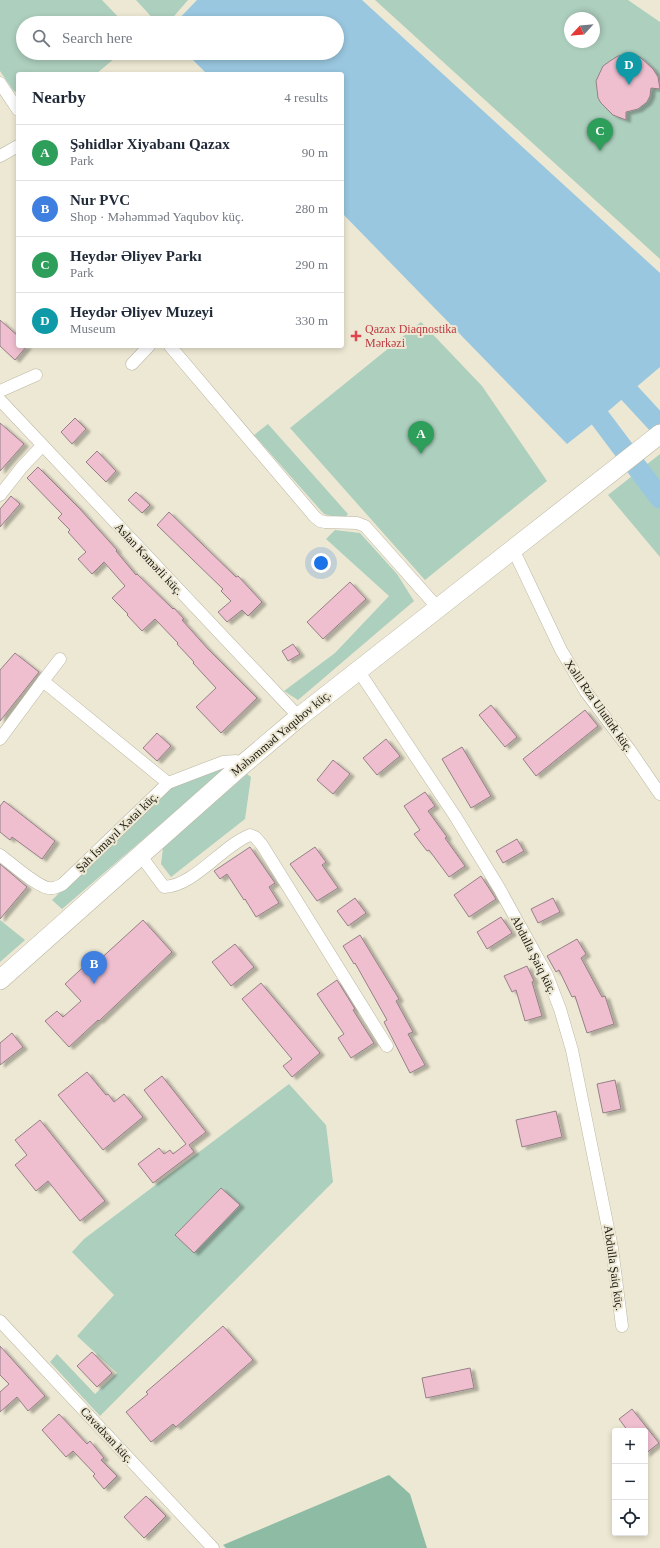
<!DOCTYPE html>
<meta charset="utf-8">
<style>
:root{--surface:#fff;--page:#f6f6f7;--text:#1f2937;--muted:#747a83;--line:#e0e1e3;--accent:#545c2b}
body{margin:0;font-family:Georgia,serif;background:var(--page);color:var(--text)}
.controls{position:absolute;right:12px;bottom:12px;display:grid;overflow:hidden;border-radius:4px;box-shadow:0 2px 6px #0003}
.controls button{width:36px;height:36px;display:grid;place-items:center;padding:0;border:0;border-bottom:1px solid var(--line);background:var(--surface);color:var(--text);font:20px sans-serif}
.compass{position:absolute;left:564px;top:12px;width:36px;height:36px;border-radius:50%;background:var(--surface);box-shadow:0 2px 6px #0003;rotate:244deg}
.you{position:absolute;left:321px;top:563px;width:14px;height:14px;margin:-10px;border:3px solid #fff;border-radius:50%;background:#1a73e8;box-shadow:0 0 0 6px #1a73e833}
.badge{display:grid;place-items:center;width:26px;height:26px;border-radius:50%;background:var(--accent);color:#fff;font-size:13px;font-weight:700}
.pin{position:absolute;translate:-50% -33px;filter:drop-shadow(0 1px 2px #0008)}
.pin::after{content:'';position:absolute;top:21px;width:14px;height:12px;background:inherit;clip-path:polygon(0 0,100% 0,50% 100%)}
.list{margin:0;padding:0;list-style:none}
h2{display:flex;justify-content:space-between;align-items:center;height:52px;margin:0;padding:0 16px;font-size:17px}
h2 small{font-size:13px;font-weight:400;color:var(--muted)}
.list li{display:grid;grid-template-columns:26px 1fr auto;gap:12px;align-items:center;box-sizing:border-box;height:56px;padding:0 16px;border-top:1px solid var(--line)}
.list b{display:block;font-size:15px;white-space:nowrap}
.list p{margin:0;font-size:13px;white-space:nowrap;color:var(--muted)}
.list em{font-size:13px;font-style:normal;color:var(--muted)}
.icon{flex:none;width:22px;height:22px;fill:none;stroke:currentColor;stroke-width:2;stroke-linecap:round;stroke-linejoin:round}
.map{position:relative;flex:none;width:660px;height:1548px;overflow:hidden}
.search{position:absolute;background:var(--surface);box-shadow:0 2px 6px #0003;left:16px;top:16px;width:328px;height:44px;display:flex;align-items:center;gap:10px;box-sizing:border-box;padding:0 14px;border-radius:22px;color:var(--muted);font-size:15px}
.panel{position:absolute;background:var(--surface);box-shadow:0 2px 6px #0003;left:16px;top:72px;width:328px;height:276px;border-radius:4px}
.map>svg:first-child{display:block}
</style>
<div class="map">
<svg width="660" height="1548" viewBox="0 0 660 1548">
<defs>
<filter id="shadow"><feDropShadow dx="4.5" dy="2.5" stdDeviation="1" flood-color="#0004"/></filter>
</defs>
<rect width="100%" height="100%" fill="#ede8d3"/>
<!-- green -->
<path fill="#adcfbe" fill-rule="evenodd" d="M0,0H102L124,23H23V53H121L96,74H18V94L13,90L0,71Z
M136,0H188L168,23H157Z
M375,0H628L660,22V259ZM570,18H594V42H570Z
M421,322L482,386L547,481L425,580L290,428Z
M268,424L348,514L344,519L324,514L254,435Z
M660,454V557L608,495Z
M335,530L360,533L397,574L414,601L298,700L284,691L335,653L389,596L326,539Z
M224,766L225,769L62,909L52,900L169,787Z
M247,774L251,777L245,819L171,877L161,864L163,848Z
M0,920L25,940L0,962Z
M289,1084L326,1125L333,1182L100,1416L50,1362L57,1354L95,1394L117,1373L77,1336L114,1295L72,1252L84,1239Z"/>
<!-- forest -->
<path fill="#8dbba4" d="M389,1475L410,1494L427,1548H226L223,1545Z"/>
<!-- water -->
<path fill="#99c7df" d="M197,0H362L660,273V367L600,418L567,444L342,213V74H207L186,53H337V23H175Z"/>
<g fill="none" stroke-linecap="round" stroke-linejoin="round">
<!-- river -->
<path stroke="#99c7df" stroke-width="21" d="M610,372L660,426
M600,418L660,498"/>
</g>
<!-- building -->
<path fill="#efbfd0" stroke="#958087" filter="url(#shadow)" d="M633,55L640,57L653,69L658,77L660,89L651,88L650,96L647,102L638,109L626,112V120L613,115L601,103L598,98L596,81L603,66L610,61L618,56Z
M0,320L18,336V346H27L15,360L0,346Z
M75,418L86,429L72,444L61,432Z
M0,423L24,444L0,471Z
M97,451L116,471L106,482L86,462Z
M38,467L80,509L117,550L116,551L136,575L137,574L173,609L174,608L184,619L182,620L208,649L257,698L221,733L196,707L216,688L193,663L194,662L177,644L178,643L155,619L142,631L127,615L128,614L112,598L125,586L104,562L92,574L78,559L86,552L68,532L70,530L58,518L62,514L27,478Z
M136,492L150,505L142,513L128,500Z
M11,496L20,504L0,527V509Z
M169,512L236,577L238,576L262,602L248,616L242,610L227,622L218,612L231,601L221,591L223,589L157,525Z
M350,582L366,599L323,639L307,622Z
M293,644L300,654L288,661L282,651Z
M15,653L39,672L0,721V670Z
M491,705L517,737L505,747L479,715Z
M585,710L598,726L536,776L523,759Z
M157,733L171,746L157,761L143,748Z
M386,739L400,756L377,775L363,758Z
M462,747L491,796L471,808L442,759Z
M333,760L350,774L333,794L317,780Z
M425,792L435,806L428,811L447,837L445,838L465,866L449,877L429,850L427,851L414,834L420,830L404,806Z
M4,801L55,841L42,859L12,837L10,840L0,832V806Z
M517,839L524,851L503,863L496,851Z
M250,847L275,883L269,887L279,903L256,917L245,899L244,900L227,874L220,879L214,871Z
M315,847L326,862L322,865L338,888L317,901L290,864Z
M0,864L27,887L0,919Z
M481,876L496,899L469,917L454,895Z
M355,898L366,913L348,926L337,911Z
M553,898L560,912L538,923L531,909Z
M501,917L512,933L487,949L477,932Z
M143,920L172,952L99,1021L98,1020L69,1047L45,1021L57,1011L63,1017L81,1001L65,984L93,958L97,962Z
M360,935L399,999L396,1001L413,1032L408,1034L425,1065L410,1073L384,1022L387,1020L355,963L354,964L343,946Z
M577,939L586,954L581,958L602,997L605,996L614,1024L587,1033L575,996L572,997L559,970L556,972L547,956Z
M235,944L254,967L231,986L212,962Z
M527,966L534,981L532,982L542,1016L525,1021L516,990L512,992L504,976Z
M337,980L355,1009L353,1010L374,1043L351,1058L338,1038L344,1034L317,994Z
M261,983L320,1053L292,1077L283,1066L292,1059L242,999Z
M12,1033L23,1047L0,1065V1043Z
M87,1072L106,1095L108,1094L114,1102L124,1094L143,1117L103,1150L58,1095Z
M162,1076L206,1132L189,1145L194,1152L153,1183L138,1164L159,1148L164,1154L170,1150L173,1154L186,1144L144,1090Z
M615,1080L621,1109L603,1113L597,1084Z
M556,1111L562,1137L522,1147L516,1120Z
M40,1120L105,1201L80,1221L48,1181L36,1191L15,1165L27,1155L15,1140Z
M221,1188L240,1205L194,1253L175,1235Z
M223,1326L253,1360L176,1427L173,1424L151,1442L126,1412L148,1394L146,1392Z
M0,1346L45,1396L28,1411L17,1397L0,1412V1392L9,1384L0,1375Z
M92,1352L112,1373L97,1387L77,1366Z
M470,1368L474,1388L426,1398L422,1378Z
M632,1409L659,1443L645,1454V1431H628L619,1419Z
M59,1414L87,1444L90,1441L104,1458L101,1460L117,1476L104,1489L93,1476L95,1474L73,1451L66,1457L42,1430Z
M146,1496L166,1516L144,1538L124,1517Z"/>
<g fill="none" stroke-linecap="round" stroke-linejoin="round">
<!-- minor casing -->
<g stroke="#bbb6a2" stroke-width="13">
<path id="minor" d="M0,83L18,110
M0,156L18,146
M170,346L315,517L320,521L325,522L357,523L365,526L437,607
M132,364L149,346
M0,391L36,375
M0,400L299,717
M0,495L22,467L42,446
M513,549L561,650L586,692L629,749L660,794
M358,670L455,816L499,888L547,975L560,1009L572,1050L612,1248L622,1326
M43,681L60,659
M0,739L43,681L168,783
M0,855C11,863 35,885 48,888C53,889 58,887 63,884L168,783L223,762L236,761L241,766
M141,856L164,887C194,886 222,846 250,835L255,837L262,845L387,1046
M0,1321L213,1548"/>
</g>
<!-- primary casing -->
<g stroke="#bbb6a2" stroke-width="20">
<path id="primary" d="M0,980L241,766L299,717L660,434"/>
</g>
<!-- minor -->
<use href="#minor" stroke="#fff" stroke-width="12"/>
<!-- primary -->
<use href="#primary" stroke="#fff" stroke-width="19"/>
</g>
<!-- markers -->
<path fill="#e0444e" stroke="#ede8d3" stroke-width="1.5" d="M354 330h4v4h4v4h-4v4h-4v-4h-4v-4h4z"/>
<g text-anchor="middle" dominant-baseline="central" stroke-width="4" stroke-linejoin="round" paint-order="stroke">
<!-- health labels -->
<g font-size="12" fill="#be3a42" stroke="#ede8d3" text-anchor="start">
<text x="365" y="329">Qazax Diaqnostika<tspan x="365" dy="14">Mərkəzi</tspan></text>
</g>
<!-- street labels -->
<g font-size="12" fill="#1a1811" stroke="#ede8d3">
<text transform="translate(149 559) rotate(47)">Aslan Kəmərli küç.</text>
<text transform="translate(599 706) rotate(55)">Xəlil Rza Ulutürk küç.</text>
<text transform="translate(281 733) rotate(-40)">Məhəmməd Yaqubov küç.</text>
<text transform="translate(117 832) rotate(-44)">Şah İsmayıl Xətai küç.</text>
<text transform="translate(534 955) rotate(63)">Abdulla Şaiq küç.</text>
<text transform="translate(614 1268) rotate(82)">Abdulla Şaiq küç.</text>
<text transform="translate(107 1435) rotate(47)">Cavadxan küç.</text>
</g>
</g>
</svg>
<div class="controls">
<button>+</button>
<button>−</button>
<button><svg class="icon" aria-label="locate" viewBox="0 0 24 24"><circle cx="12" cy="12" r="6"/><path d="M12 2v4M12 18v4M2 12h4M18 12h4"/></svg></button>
</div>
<svg class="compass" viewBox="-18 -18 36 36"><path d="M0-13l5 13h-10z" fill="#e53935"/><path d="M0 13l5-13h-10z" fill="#747a83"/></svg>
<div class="you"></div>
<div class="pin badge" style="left:421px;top:454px;background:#2e9e5b">A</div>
<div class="pin badge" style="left:94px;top:984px;background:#3f7fe0">B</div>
<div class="pin badge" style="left:600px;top:151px;background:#2e9e5b">C</div>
<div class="pin badge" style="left:629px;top:85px;background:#0f9aa8">D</div>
<div class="search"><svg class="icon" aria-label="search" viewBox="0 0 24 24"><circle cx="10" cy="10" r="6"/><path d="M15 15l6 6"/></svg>Search here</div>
<section class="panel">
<h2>Nearby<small>4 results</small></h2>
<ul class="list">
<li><span class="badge" style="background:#2e9e5b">A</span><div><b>Şəhidlər Xiyabanı Qazax</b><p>Park</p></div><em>90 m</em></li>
<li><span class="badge" style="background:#3f7fe0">B</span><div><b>Nur PVC</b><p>Shop · Məhəmməd Yaqubov küç.</p></div><em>280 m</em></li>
<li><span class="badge" style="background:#2e9e5b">C</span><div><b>Heydər Əliyev Parkı</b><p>Park</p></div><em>290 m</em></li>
<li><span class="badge" style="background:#0f9aa8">D</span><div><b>Heydər Əliyev Muzeyi</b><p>Museum</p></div><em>330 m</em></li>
</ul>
</section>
</div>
